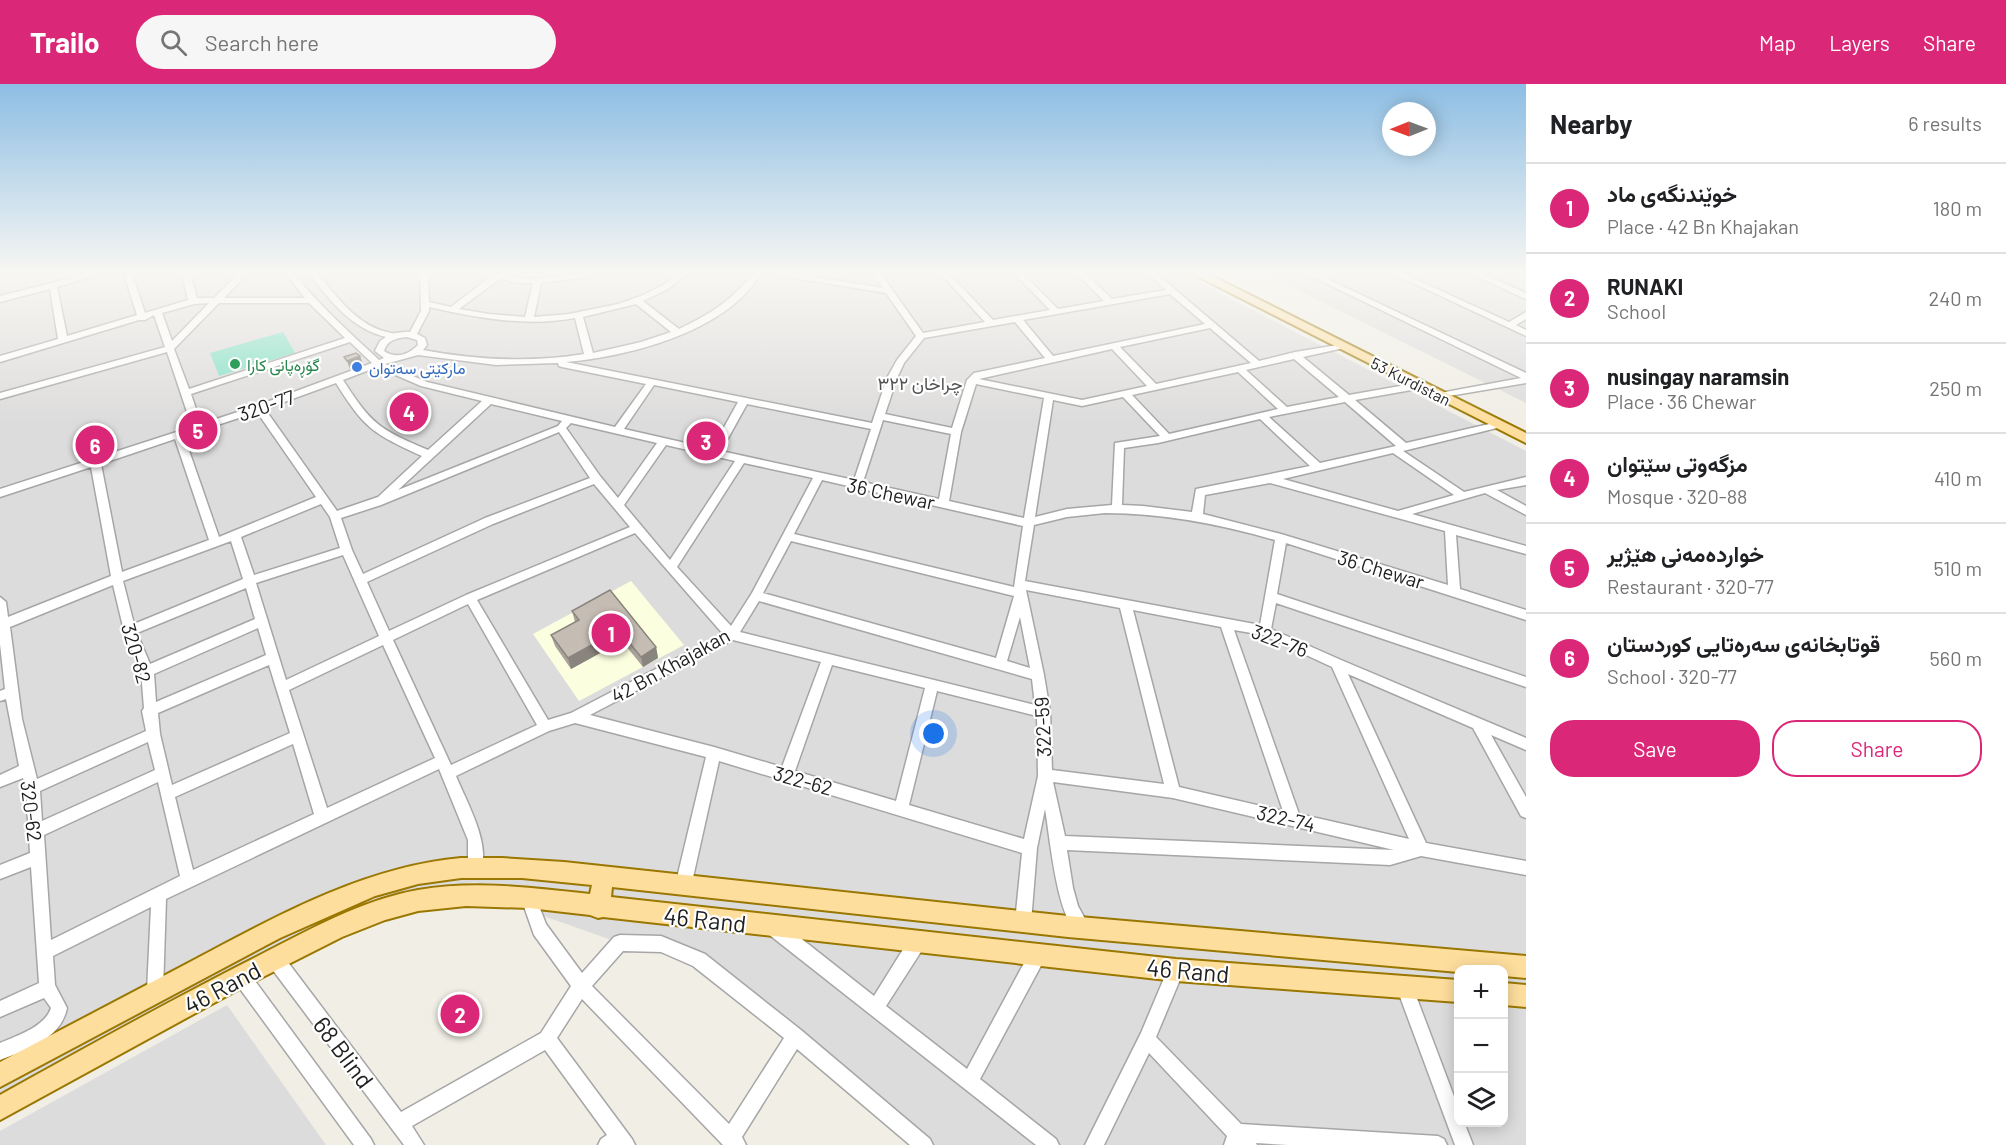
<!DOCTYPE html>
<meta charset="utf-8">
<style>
:root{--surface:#fff;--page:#f6f6f6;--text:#202124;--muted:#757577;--line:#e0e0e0;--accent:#db2777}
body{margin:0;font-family:Barlow,Vazirmatn,sans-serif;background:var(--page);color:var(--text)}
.controls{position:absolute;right:18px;bottom:18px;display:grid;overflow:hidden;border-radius:12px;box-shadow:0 3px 15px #0003}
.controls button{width:54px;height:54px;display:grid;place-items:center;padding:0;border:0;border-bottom:2px solid var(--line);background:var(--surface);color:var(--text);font:30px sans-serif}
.compass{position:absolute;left:1382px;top:18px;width:54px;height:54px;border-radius:50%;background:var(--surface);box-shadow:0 3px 15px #0003;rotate:269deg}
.you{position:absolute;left:934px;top:650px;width:21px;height:21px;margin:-15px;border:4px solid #fff;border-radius:50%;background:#1a73e8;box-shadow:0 0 0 9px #1a73e833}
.badge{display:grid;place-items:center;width:39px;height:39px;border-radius:50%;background:var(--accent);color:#fff;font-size:20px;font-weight:700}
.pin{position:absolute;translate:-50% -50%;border:3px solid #fff;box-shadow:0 2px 6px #0006}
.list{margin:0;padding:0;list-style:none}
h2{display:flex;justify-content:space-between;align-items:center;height:78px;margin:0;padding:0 24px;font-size:26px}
h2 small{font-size:20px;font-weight:400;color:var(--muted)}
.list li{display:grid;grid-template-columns:39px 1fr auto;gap:18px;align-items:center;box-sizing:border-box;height:90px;padding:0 24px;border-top:2px solid var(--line)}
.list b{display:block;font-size:22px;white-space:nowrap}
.list p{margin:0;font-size:20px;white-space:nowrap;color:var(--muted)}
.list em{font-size:20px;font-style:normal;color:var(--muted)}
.actions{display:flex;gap:12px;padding:18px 24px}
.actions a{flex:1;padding:14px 0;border:2px solid var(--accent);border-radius:24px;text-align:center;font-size:21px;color:var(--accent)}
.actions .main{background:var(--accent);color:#fff}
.icon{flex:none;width:33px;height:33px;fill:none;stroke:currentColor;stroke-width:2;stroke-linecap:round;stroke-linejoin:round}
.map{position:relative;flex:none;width:1526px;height:1061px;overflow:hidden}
header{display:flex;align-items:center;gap:36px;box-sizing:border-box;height:84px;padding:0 30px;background:var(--accent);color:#fff}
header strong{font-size:28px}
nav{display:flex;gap:33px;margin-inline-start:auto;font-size:21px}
.search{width:420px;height:54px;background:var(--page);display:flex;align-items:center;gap:15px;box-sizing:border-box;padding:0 21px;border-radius:33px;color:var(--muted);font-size:22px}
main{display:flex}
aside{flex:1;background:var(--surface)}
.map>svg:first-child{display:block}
</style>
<header>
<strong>Trailo</strong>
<div class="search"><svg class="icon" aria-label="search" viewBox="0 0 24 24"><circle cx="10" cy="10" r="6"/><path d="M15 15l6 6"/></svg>Search here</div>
<nav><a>Map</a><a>Layers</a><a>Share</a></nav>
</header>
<main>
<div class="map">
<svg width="1526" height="1061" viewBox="0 0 1526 1061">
<rect width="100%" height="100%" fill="#f0eee5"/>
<!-- residential -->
<path fill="#dddcdc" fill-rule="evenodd" d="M0,190H1183L1526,367V1061H924L699,876L620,859L521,824L476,798L396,811L339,830L0,1009ZM1458,886H1504V1038H1458Z
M1265,190H1526V319L1520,316Z
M227,921L326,1061H0V1047Z"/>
<!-- education -->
<path fill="#fcffdf" d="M631,497L684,561L579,617L533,550Z"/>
<!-- pitch -->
<path fill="#82e0c5" d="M283,248L295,269L219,292L210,269Z"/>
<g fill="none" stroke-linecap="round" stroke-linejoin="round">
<!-- minor casing -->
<g stroke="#a6a6a6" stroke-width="3">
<path id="minor" d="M87,190H100L57,203L67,252L137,231L124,190H132L145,229L188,216L182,190H190L197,214H214L238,190H247L224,214H305L286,190H294C320,222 350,249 379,276L384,274L375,267L380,257L386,253C352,245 330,217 310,190H318C338,214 358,243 391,249C397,250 403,247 410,248L421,227L420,190H428L429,218L451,223L494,190L529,195L594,190L581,194L541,199L534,233L569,230L618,220L641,212L663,201L678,190H687L668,205L643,217L679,245C712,229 728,219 753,190H761C755,198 748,208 740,215C698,254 622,273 566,278L872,339L887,294L897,276L916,252L886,209L782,192L778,190H797L883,204L873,190H881L923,249L985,238L941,190H949L993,236L1050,226L1015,190H1023L1058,225L1104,217L1077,190H1086L1112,215L1166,206L1148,190H1157L1259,277L1295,268L1344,260V264L1303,273L1349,311L1417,299L1422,302L1417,305L1355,316L1406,359L1498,338L1501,339V343L1403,367L1464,408L1526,393V401L1497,406L1526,422V431L1485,409L1412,430L1526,462V470L1456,451L1460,505L1526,526V536L1286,459L1277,510L1526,593V603L1276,519L1271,545L1341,576L1526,654V666L1491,651L1526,713V734L1521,732L1473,644L1348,590L1426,759L1526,777V791L1421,772L1390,781L1067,766L1073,804L1078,822L1090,844L1088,850L1082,852C1057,842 1050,752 1045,725L1037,764L1031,838L1028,843L1023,846L1018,843L1015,838L1022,769L719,677L692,798L689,803L684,805L679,803L676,798L706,673L575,639L549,647L456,692C466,717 492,761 480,788L475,790L470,788L468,783V756L439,685L166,815L163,907L161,913L155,915L149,913L147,907L151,823L53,872L55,901L67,924C61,955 26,966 0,976V959C16,952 45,943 51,924L44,914L0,933V917L39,899L31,783L0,795V781L30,769L26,704L23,694L0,703V691L19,682L6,615L0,617V607L5,605L0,560V513L6,518L8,533L111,492L91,383L0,413V405L192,343L167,268L0,315V309L165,263L154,231L145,236H139L0,278V272L58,255L50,205L0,218V212ZM501,194L517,199H533L525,233L489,230L459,225ZM1170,210L1205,240L1053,272L1023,236ZM209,219L172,257L162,229L194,220ZM219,219H309L345,254L189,305L174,265ZM636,220L671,248L641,258L593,269L583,233ZM429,223C478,234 525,243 575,234L584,270C529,279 477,276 423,266L427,261L425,254L417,250L429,227ZM1015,238L1045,274L974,289L967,296L952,344L885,330L897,294L904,279L924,254ZM1210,244L1251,279L1156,300L1120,263ZM407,253L417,256L418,261C408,271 396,275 384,267C387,256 397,254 407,253ZM350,258L372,279L256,322L201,340L191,310ZM1112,265L1147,302L1082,316L979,295ZM418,271L496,281L558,279L559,282L562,283L646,300L615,343L427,298L385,280ZM1294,275L1339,313L1287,323L1246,286ZM377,283L421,302L482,317L428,366C379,345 372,341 343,296ZM1238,288L1278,325L1169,350L1132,311ZM336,299C365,345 372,349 422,372L378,413L337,427L265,325ZM976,300L1044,314L1024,434L949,417L961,348ZM654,301L738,318L712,365L624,345ZM1123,313L1160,352L1115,359L1112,421L1067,425L1035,433L1053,316L1082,322ZM1345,318L1396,362L1320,379L1269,333ZM491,320L562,337L558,342L398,406ZM747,320L871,345L854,396L721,367ZM257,328L316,413L219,453L184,352ZM1260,335L1310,382L1196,405L1192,428L1143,422L1122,421L1124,364L1158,359ZM883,336L951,350L939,415L863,398ZM571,339L657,359L618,414L600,392L566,344ZM559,348L590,394L485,434L363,490L352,466L341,434L381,421ZM175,355L209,456L122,488L101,380ZM666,361L735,377L670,476L624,421ZM1393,369L1454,411L1398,427L1283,395ZM744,379L813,394L752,509L731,542L677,483ZM822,396L1023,442L1014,503L794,450ZM1270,399L1445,447L1448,501L1281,450L1203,430L1205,411ZM594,400L630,443L466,511L389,547L367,498L493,440ZM321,420L330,433L340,464L254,491L241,453ZM1105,429C1164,429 1219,440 1275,456L1260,541L1025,497L1034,441L1067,433ZM635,449L723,550L571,629L548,636L477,516ZM231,457L243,495L134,540L123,497ZM791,457L1014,512L996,574L763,509ZM343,471L379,552L286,596L256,499ZM113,501L124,547L141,587L144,624L142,627L146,647L37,695L22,635L10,543ZM246,504L255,535L150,580L137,549ZM1026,506L1120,524L1164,700L1052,686L1050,628L1044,591ZM759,517L1032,595L1035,621L740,548ZM468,520L537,641L451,681L393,556ZM1133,526L1221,543L1283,727L1179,703ZM1020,533L1030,584L1007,577ZM258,544L266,571L156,618L154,590ZM1234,546L1263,551L1332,583L1409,755L1299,730ZM733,556L821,578L782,683L714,663L590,631ZM383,561L435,674L327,724L289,606ZM269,581L290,649L172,701L160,650L158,629ZM832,581L925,604L896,717L795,687ZM937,607L1037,632L1038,692L1024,755L909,721ZM148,658L155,686L42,737L40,707ZM293,660L314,730L193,786L175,713ZM158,698L180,792L51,856L44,751ZM1053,698L1173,714L1394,766L1065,752Z
M1307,190H1317L1526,289V299L1437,314V310L1440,309L1521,294Z
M1394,190H1404L1509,238L1526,228V235L1516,241L1526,246V252Z
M1471,190H1482L1526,209V215Z
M529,806L534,809L546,840L582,889L614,853L620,851L661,852L705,870L801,946L930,1055L933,1061H910L797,965L742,1053L746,1061H723L582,915L557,954L632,1055L635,1061H598L601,1055L607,1051L545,966L412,1042L424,1061H404L269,881L267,875L269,869L275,867L281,869L401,1028L541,949L571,902L534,851L521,814L524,809ZM623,867L661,868L693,882L784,954L729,1040L592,902Z
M773,835L779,837L874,912L912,851L918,849L924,851L926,857L924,863L886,922L967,985L1031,866L1037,864L1043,866L1045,872L1043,878L980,995L1056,1055L1059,1061H1036L767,849L765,843L767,837Z
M1176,878L1182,880L1184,886L1156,953L1241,1040L1438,1052L1444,1055L1447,1061H1288L1256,1059L1257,1061H1224L1227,1052L1149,969L1104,1061H1085L1141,949L1170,880Z
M241,884L247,886L371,1055L374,1061H354L235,898L233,892L235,886Z
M1404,894L1410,896L1458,1023V1038H1464L1473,1061H1455L1396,902L1398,896Z"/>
</g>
<!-- major casing -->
<g stroke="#9a7700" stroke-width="4">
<path id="major" d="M1193,190H1208L1526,349V359Z
M461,774H502L564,778L1068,832L1526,872V894L1504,892V886H1458V888L1068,853L612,803L611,813L1176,875L1458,896V918L1176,897L603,833L598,834L590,831L529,824L466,822L418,827L385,836L342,853L243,903L0,1036V1011C85,964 169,917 256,873C307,847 361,816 418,806C475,796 533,804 590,810L592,801L522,794H461L418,800L375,812L280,854L0,1003V978C63,945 127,911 190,878C275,833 363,783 461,774Z
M1504,899L1526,901V923L1504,921Z"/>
</g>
<!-- minor -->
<use href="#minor" fill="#fff" fill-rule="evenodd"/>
<!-- major -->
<use href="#major" fill="#fede9d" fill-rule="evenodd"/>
</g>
<!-- wall -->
<path fill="#a9a39b" d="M695,351L715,354L711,362L696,359Z
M610,506L656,563L658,574L643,583L622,557L571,585L555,562L551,551L575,538L572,527Z"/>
<!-- shaded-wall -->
<path fill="#8a847e" d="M360,272L363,280L350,285L347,277Z
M715,347V354L711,362L710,355Z
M619,546L622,557L571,585L568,574Z
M656,563L658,574L643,583L641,573Z"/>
<!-- building -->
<path fill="#c5bdb4" stroke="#8a847e" stroke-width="1.5" d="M356,269L360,272L347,277L344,273Z
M701,343L715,347L710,355L695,351Z
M610,506L656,563L641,573L619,546L568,574L551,551L579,536L572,527Z"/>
<!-- sky -->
<linearGradient id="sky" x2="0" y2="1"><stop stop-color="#8dbee4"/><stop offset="0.56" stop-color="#f8f7f3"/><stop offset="1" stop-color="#f8f7f3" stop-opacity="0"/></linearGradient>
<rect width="1526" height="338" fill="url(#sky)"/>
<!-- markers -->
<circle fill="#2e9e5b" stroke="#fff" stroke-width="2" cx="235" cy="280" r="6"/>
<circle fill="#3f7fe0" stroke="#fff" stroke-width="2" cx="357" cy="283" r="6"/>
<g text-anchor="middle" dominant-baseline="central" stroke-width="4.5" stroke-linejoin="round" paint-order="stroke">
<!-- far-leisure labels -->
<g font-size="16" fill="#27864d" stroke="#fff" text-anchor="start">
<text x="247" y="280">گۆڕەپانی کارا</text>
</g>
<!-- far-shop labels -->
<g font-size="16" fill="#366cbe" stroke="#fff" text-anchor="start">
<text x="369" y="283">مارکێتی سەتوان</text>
</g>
<!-- far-street labels -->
<g font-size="16" fill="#1f1f1f" stroke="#fff">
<text transform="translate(1411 297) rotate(27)">53 Kurdistan</text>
</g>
<!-- far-neighbourhood labels -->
<g font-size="18" fill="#525252" stroke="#fff">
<text x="920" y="299">چراخان ٣٢٢</text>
</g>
<!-- street labels -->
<g font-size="20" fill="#1f1f1f" stroke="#fff">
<text transform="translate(266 321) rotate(-19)">320-77</text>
<text transform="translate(891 409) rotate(12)">36 Chewar</text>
<text transform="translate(1381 485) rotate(17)">36 Chewar</text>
<text transform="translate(1280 556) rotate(21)">322-76</text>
<text transform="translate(137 569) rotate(74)">320-82</text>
<text transform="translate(670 581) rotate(-29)">42 Bn Khajakan</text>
<text transform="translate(1042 643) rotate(-93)">322-59</text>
<text transform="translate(803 696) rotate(16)">322-62</text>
<text transform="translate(32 727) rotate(83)">320-62</text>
<text transform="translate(1286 734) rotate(13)">322-74</text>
</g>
<!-- near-street labels -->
<g font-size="24" fill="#1f1f1f" stroke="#fff">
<text transform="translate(705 835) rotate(6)">46 Rand</text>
<text transform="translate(1188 886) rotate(5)">46 Rand</text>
<text transform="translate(222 903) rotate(-28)">46 Rand</text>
<text transform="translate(344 968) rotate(53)">68 Blind</text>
</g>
</g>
</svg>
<div class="controls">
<button>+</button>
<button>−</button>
<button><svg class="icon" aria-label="layers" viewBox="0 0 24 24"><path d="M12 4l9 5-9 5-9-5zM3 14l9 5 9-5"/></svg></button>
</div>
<svg class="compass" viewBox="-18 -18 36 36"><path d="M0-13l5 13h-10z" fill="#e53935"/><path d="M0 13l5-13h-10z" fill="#757577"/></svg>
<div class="you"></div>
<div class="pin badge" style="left:611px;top:549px">1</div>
<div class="pin badge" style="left:460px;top:930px">2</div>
<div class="pin badge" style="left:706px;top:357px">3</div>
<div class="pin badge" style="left:409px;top:328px">4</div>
<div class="pin badge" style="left:198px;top:346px">5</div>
<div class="pin badge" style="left:95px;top:361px">6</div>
</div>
<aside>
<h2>Nearby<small>6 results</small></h2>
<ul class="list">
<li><span class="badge">1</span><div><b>خوێندنگەی ماد</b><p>Place · 42 Bn Khajakan</p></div><em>180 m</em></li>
<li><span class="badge">2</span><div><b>RUNAKI</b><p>School</p></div><em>240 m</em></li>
<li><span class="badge">3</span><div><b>nusingay naramsin</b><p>Place · 36 Chewar</p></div><em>250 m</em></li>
<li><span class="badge">4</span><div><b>مزگەوتی سێتوان</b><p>Mosque · 320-88</p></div><em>410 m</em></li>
<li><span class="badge">5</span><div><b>خواردەمەنی هێژیر</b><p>Restaurant · 320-77</p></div><em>510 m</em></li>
<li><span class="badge">6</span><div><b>قوتابخانەی سەرەتایی کوردستان</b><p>School · 320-77</p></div><em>560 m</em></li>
</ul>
<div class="actions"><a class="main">Save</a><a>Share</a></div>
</aside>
</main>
